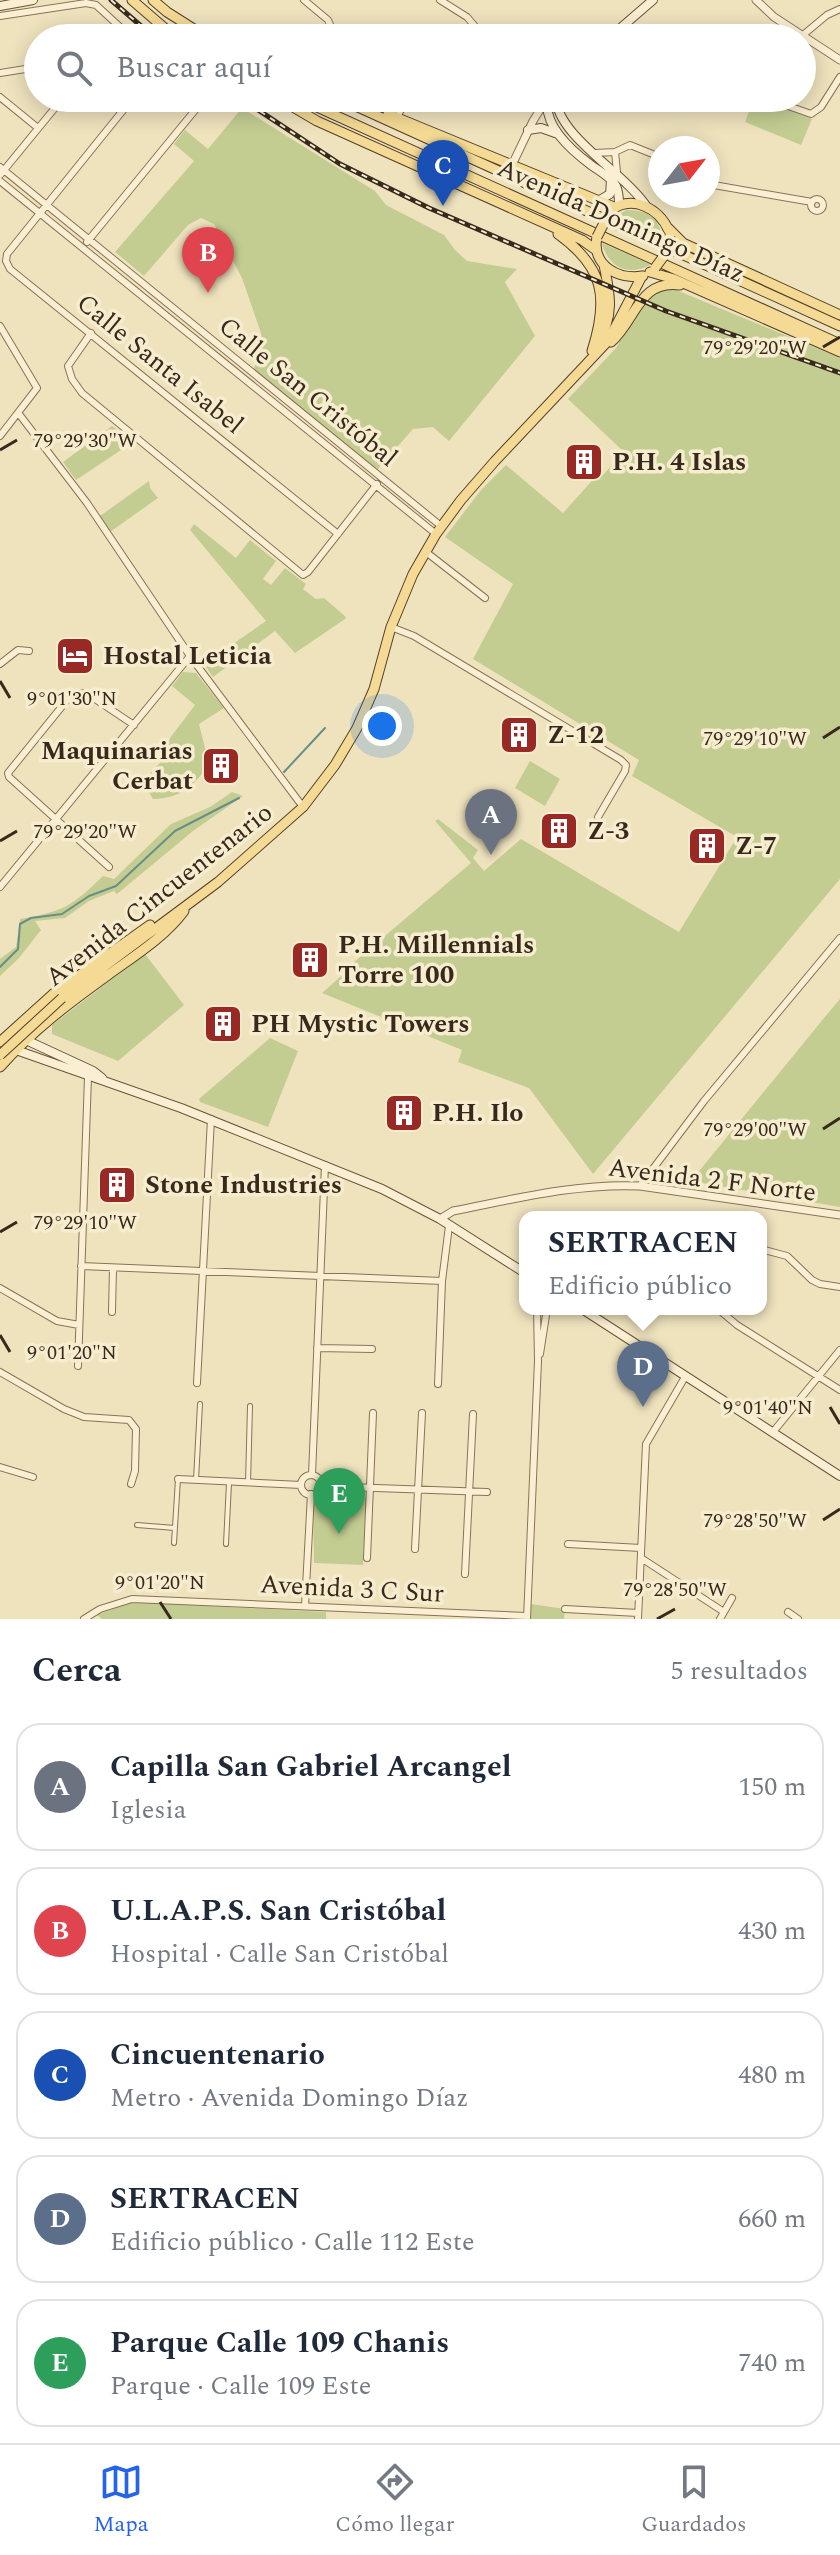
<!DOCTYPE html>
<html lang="es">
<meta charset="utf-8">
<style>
:root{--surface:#fff;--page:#f2f2f3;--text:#1f2937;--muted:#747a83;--line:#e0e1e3;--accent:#2563eb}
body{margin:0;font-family:Spectral,serif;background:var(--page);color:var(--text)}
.compass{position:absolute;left:648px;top:136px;width:72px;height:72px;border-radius:50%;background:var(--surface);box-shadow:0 4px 20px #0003;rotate:59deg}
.you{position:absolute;left:382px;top:726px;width:28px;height:28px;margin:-20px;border:6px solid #fff;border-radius:50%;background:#1a73e8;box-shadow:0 0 0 12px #1a73e833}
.badge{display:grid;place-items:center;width:52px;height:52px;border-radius:50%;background:var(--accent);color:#fff;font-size:26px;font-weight:700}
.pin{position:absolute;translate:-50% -66px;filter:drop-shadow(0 2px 4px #0008)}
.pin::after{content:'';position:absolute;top:42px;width:28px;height:24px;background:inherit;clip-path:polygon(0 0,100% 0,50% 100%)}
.popup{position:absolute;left:519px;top:1211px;width:248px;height:104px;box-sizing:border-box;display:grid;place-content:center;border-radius:16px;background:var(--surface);filter:drop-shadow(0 2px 6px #0005);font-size:26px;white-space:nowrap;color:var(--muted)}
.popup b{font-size:30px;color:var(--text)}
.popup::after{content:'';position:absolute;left:50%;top:100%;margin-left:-16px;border:16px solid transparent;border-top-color:var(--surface)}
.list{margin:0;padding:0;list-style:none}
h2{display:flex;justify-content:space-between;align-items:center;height:104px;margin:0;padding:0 32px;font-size:34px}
h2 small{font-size:26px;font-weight:400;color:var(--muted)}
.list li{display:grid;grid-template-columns:52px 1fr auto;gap:24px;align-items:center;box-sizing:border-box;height:128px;margin:0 16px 16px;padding:0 16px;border:2px solid var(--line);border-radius:24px}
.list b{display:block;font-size:30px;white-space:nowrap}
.list p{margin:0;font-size:26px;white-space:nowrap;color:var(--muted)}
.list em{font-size:26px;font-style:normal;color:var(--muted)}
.icon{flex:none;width:44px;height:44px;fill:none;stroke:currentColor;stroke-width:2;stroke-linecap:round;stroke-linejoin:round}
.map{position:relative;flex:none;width:840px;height:1619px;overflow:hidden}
.search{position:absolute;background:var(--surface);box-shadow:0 4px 20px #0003;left:24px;right:24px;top:24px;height:88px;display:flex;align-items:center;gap:20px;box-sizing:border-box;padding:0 28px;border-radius:44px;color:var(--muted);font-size:30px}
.sheet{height:824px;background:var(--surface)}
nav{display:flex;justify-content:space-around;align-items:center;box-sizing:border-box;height:112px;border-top:2px solid var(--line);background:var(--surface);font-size:22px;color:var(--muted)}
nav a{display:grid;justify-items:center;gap:4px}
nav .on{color:var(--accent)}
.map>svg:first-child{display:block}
</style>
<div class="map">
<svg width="840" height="1619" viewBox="0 0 840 1619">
<rect width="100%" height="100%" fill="#efe3be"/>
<!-- green -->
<path fill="#c3cd92" d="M754,98H761L812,119L801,145L745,122Z
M242,108L375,191L386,205L444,235L455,250L467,261L517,269L505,282L535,336L449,441L433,427L413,429L377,470L253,369L262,354L261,333L242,278L214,224L201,218L188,225L144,276L115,252L194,161L174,144L185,130L208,149Z
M627,210C645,209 663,219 661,239L614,216Z
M602,243L650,264V265C628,277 608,267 602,243Z
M669,287L840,358V879L593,1174L529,1088L458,1062L462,1050L322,993L348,970L347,968L471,863L435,821L438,819L478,850L473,858L484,871L521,839L679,932L737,837L632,776L639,760L473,659L513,584L445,537L481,490L506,465L563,513L599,473L602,476L624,452L568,399L616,348L646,296Z
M112,426L133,442L76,480L63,462Z
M149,481L150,488L158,498L110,532L100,516Z
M194,524L236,558L250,540L276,561L263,579L271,585L285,568L306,584L303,589L316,599L324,598L346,617L345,619L295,653L275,631L213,677L204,664L266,621L190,530Z
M183,672L196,673L224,708L199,724L209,764C193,787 182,798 153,799L143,782L165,757L170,738L195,705L172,686Z
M530,761L560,779L545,806L515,788Z
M232,792L243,796L193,831L117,894L114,891L89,901L65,918L35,921L41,930L19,958L0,976V959L16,947L20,919C64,911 71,907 103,876L114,879L171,824L210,807Z
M145,954L184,1005L118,1061L52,1034V1025Z
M840,999V1207L691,1181L824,1018Z
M270,1038L298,1051L268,1127L200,1102L199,1099Z
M324,1495L366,1498L363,1565L314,1563L313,1505Z
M131,1602L326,1612V1619H102L97,1615Z
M531,1604L565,1609L564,1619H530Z"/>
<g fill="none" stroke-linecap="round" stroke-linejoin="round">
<!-- stream -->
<path stroke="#698e87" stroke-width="2" d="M284,772L325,728
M0,967L18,949L20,924L31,918L62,914L89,896L116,886L175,831L239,798"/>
<!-- pedestrian casing -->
<g stroke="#887357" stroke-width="6">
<path id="pedestrian" d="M196,1480L200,1404
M248,1483L250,1406
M137,1525L175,1528
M174,1543L178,1479
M226,1544L229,1483"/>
</g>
<!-- minor casing -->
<g stroke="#887357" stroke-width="8">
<path id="minor" d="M304,0L328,20L336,38
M440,0L467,17L485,38
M0,16L86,3L96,5L132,38
M803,35L827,15L840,9
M113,38L121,28
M0,73L38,67
M0,97L38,128
M133,98L7,254L6,261L10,269L338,534
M766,98L811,114L821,107L840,77
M397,118L406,98
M615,152L617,172
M595,153L615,152L630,145L660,157
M0,167L441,526
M0,175L63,98
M0,181L436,534
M708,184L812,202
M811 205a6 6 0 1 1 12 0a6 6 0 1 1-12 0Z
M87,242L205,98
M0,326L37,388L0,436
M91,333L68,366L72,379L82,393L303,575L308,572L377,484
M19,414L87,503L190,656L303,807
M426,552L485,598
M391,627L414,636L621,760L626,765L625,771L598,817
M0,664L18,650L29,651
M109,867L9,777L8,773L72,694L86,693L134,725
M0,887L190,656
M640,1186L704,1101L840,938
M761,1249L787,1256L812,1280L820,1284L840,1287
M81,1266L442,1281
M0,1288L57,1321L79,1325
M718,1309L737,1325L840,1390
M112,1312L113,1268
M317,1348L372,1349
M540,1354L547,1309
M78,1366L88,1077
M0,1372L64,1409L84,1417L129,1420L136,1429L135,1471L131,1484
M197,1383L211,1119
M438,1384L442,1281L449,1226
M773,1432L840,1350
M0,1467L33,1477
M312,1475L325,1165
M301 1485a10 10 0 1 1 20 0a10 10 0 1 1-20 0Z
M178,1479L301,1485
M321,1486L487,1492
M568,1544L641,1548
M415,1549L422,1413
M367,1558L373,1413
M641,1558L724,1612
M465,1574L473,1414
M305,1606L311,1494
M565,1609L638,1613
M788,1612L798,1619
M84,1619L100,1609L132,1599L527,1616
M527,1619L538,1361L537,1309
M638,1619L646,1444L685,1377
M720,1619L732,1598"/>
</g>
<!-- tertiary casing -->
<g stroke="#887357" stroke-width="9">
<path id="tertiary" d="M756,0L774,17L840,60
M512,165L533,121L546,100
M440,1219L453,1211C515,1199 576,1183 640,1186L840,1215"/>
</g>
<!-- secondary casing -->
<g stroke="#69543a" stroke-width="10">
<path id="secondary" d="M0,6L33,0
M609,38L653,0
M548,98C542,125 571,150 591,165C599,171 611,177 616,186C619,192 619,199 619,205
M556,98C557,136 625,173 647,207
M528,130L541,128L558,134
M598,201L610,194L611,180
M26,1040L93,1071L102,1078
M16,1050L181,1108L382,1189L440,1219L525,1273
M582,1309L840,1476"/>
</g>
<!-- primary casing -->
<g stroke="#55412b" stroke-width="11">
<path id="primary" d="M132,0L176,38
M153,0L167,12L208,38
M278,98L317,121L582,240L596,250
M297,98L840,344
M338,98L840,326
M388,114L614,207
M610,211C632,194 659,208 669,231
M668,228L683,243L840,315
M558,234C604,267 609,298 592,351
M597,237C591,266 619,280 643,276
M650,272L674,279L840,352
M611,342C636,320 639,279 680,285
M597,343C615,317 610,294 604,265
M62,998L218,882L303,807L335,765L357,728L374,689L391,627L413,574L436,534L461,500L495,461L608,341L642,276
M0,1042L53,994L150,925
M0,1067C32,1031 69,1003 108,975C134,956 165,937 184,911"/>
</g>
<!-- pedestrian -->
<use href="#pedestrian" stroke="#faefd2" stroke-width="4"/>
<!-- minor -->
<use href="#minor" stroke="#faefd2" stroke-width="6"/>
<!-- tertiary -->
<use href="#tertiary" stroke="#faefd2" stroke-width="7"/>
<!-- secondary -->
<use href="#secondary" stroke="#faefd2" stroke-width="8"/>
<!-- primary -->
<use href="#primary" stroke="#f4da94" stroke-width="9"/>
<!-- rail casing -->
<g stroke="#372a1c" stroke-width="5">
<path id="rail" d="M111,0L155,38
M240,98L340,164L429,208L666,311L840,373"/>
</g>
<!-- rail -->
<use href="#rail" stroke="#f6ecce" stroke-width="2" stroke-dasharray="6" stroke-linecap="butt"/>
<!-- primary-bridge casing -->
<g stroke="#55412b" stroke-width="11" stroke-linecap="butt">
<path id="primary-bridge" d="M597,237L610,211
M655,268L666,253L670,235
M0,1055L62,998"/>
</g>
<!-- primary-bridge -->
<use href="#primary-bridge" stroke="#f4da94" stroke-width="9"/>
</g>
<!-- ticks -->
<path fill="none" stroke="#372a1c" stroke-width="3" d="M823,347L840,337M0,450L17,440M0,681L10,698M823,738L840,727M0,841L17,831M823,1129L840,1118M0,1232L17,1222M0,1335L10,1352M830,1407L840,1424M823,1520L840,1509M160,1602L171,1619M657,1619L675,1609"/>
<!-- icons -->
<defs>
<g id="building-square" transform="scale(2)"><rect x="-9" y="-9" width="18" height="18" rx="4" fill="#982925" stroke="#f6ecce"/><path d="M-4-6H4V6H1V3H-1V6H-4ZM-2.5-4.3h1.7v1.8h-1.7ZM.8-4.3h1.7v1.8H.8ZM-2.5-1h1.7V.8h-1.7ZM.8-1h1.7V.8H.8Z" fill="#fff"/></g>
<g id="hotel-square" transform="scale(2)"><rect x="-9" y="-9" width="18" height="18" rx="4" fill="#982925" stroke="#f6ecce"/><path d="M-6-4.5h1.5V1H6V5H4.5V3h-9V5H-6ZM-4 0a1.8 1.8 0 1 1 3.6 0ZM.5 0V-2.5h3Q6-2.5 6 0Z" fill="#fff"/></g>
</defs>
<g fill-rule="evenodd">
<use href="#building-square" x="584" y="462"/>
<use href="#hotel-square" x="75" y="656"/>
<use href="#building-square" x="519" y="735"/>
<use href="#building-square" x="221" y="766"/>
<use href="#building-square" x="559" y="831"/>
<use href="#building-square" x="707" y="846"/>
<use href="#building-square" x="310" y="960"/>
<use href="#building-square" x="223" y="1024"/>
<use href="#building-square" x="404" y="1113"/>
<use href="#building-square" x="117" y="1185"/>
</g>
<g text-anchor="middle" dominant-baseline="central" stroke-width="7" stroke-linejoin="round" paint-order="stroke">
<!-- street labels -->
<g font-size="26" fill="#372a1c" stroke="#f6ecce">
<text transform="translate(621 221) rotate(24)">Avenida Domingo Díaz</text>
<text transform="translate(160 364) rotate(39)">Calle Santa Isabel</text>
<text transform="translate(308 392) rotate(39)">Calle San Cristóbal</text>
<text transform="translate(159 895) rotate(-38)">Avenida Cincuentenario</text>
<text transform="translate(712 1180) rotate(7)">Avenida 2 F Norte</text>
<text transform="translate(352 1589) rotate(3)">Avenida 3 C Sur</text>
</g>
<!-- poi labels -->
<g font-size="26" font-weight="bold" fill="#372a1c" stroke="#f6ecce" text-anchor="start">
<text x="612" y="462">P.H. 4 Islas</text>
<text x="103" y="656">Hostal Leticia</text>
<text x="547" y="735">Z-12</text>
<text x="193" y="751" text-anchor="end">Maquinarias<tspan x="193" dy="30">Cerbat</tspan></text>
<text x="587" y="831">Z-3</text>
<text x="735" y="846">Z-7</text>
<text x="338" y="945">P.H. Millennials<tspan x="338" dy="30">Torre 100</tspan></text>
<text x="251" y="1024">PH Mystic Towers</text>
<text x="432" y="1113">P.H. Ilo</text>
<text x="145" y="1185">Stone Industries</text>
</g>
</g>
<g font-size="20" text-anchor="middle" fill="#372a1c" stroke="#f6ecce" stroke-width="7" stroke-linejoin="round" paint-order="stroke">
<text x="755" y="354">79°29'20"W</text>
<text x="85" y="447">79°29'30"W</text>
<text x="72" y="705">9°01'30"N</text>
<text x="755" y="745">79°29'10"W</text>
<text x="85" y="838">79°29'20"W</text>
<text x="755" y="1136">79°29'00"W</text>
<text x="85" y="1229">79°29'10"W</text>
<text x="72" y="1359">9°01'20"N</text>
<text x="768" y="1414">9°01'40"N</text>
<text x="755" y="1527">79°28'50"W</text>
<text x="160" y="1589">9°01'20"N</text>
<text x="675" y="1596">79°28'50"W</text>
</g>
</svg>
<svg class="compass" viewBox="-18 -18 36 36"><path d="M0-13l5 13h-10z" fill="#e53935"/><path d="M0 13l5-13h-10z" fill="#747a83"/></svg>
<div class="you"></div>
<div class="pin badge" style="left:491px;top:855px;background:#6b7280">A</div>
<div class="pin badge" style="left:208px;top:293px;background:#e0444e">B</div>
<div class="pin badge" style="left:443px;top:206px;background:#1a4fb4">C</div>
<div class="pin badge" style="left:643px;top:1407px;background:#5c6f8a">D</div>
<div class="popup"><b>SERTRACEN</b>Edificio público</div>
<div class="pin badge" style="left:339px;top:1534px;background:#2e9e5b">E</div>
<div class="search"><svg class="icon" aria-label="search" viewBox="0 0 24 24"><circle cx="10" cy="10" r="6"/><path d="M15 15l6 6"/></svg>Buscar aquí</div>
</div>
<section class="sheet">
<h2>Cerca<small>5 resultados</small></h2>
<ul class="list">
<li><span class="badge" style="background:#6b7280">A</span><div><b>Capilla San Gabriel Arcangel</b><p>Iglesia</p></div><em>150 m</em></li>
<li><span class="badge" style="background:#e0444e">B</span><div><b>U.L.A.P.S. San Cristóbal</b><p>Hospital · Calle San Cristóbal</p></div><em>430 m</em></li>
<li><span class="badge" style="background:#1a4fb4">C</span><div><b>Cincuentenario</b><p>Metro · Avenida Domingo Díaz</p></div><em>480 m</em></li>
<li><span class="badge" style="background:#5c6f8a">D</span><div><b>SERTRACEN</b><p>Edificio público · Calle 112 Este</p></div><em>660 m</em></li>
<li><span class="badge" style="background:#2e9e5b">E</span><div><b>Parque Calle 109 Chanis</b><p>Parque · Calle 109 Este</p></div><em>740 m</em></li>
</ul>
</section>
<nav>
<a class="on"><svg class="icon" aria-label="map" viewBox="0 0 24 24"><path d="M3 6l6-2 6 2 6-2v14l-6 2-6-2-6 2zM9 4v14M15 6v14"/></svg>Mapa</a>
<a><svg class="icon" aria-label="directions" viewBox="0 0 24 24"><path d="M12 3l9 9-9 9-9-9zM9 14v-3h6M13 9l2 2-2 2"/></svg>Cómo llegar</a>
<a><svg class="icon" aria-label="saved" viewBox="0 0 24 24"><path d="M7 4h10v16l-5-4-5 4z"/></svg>Guardados</a>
</nav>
